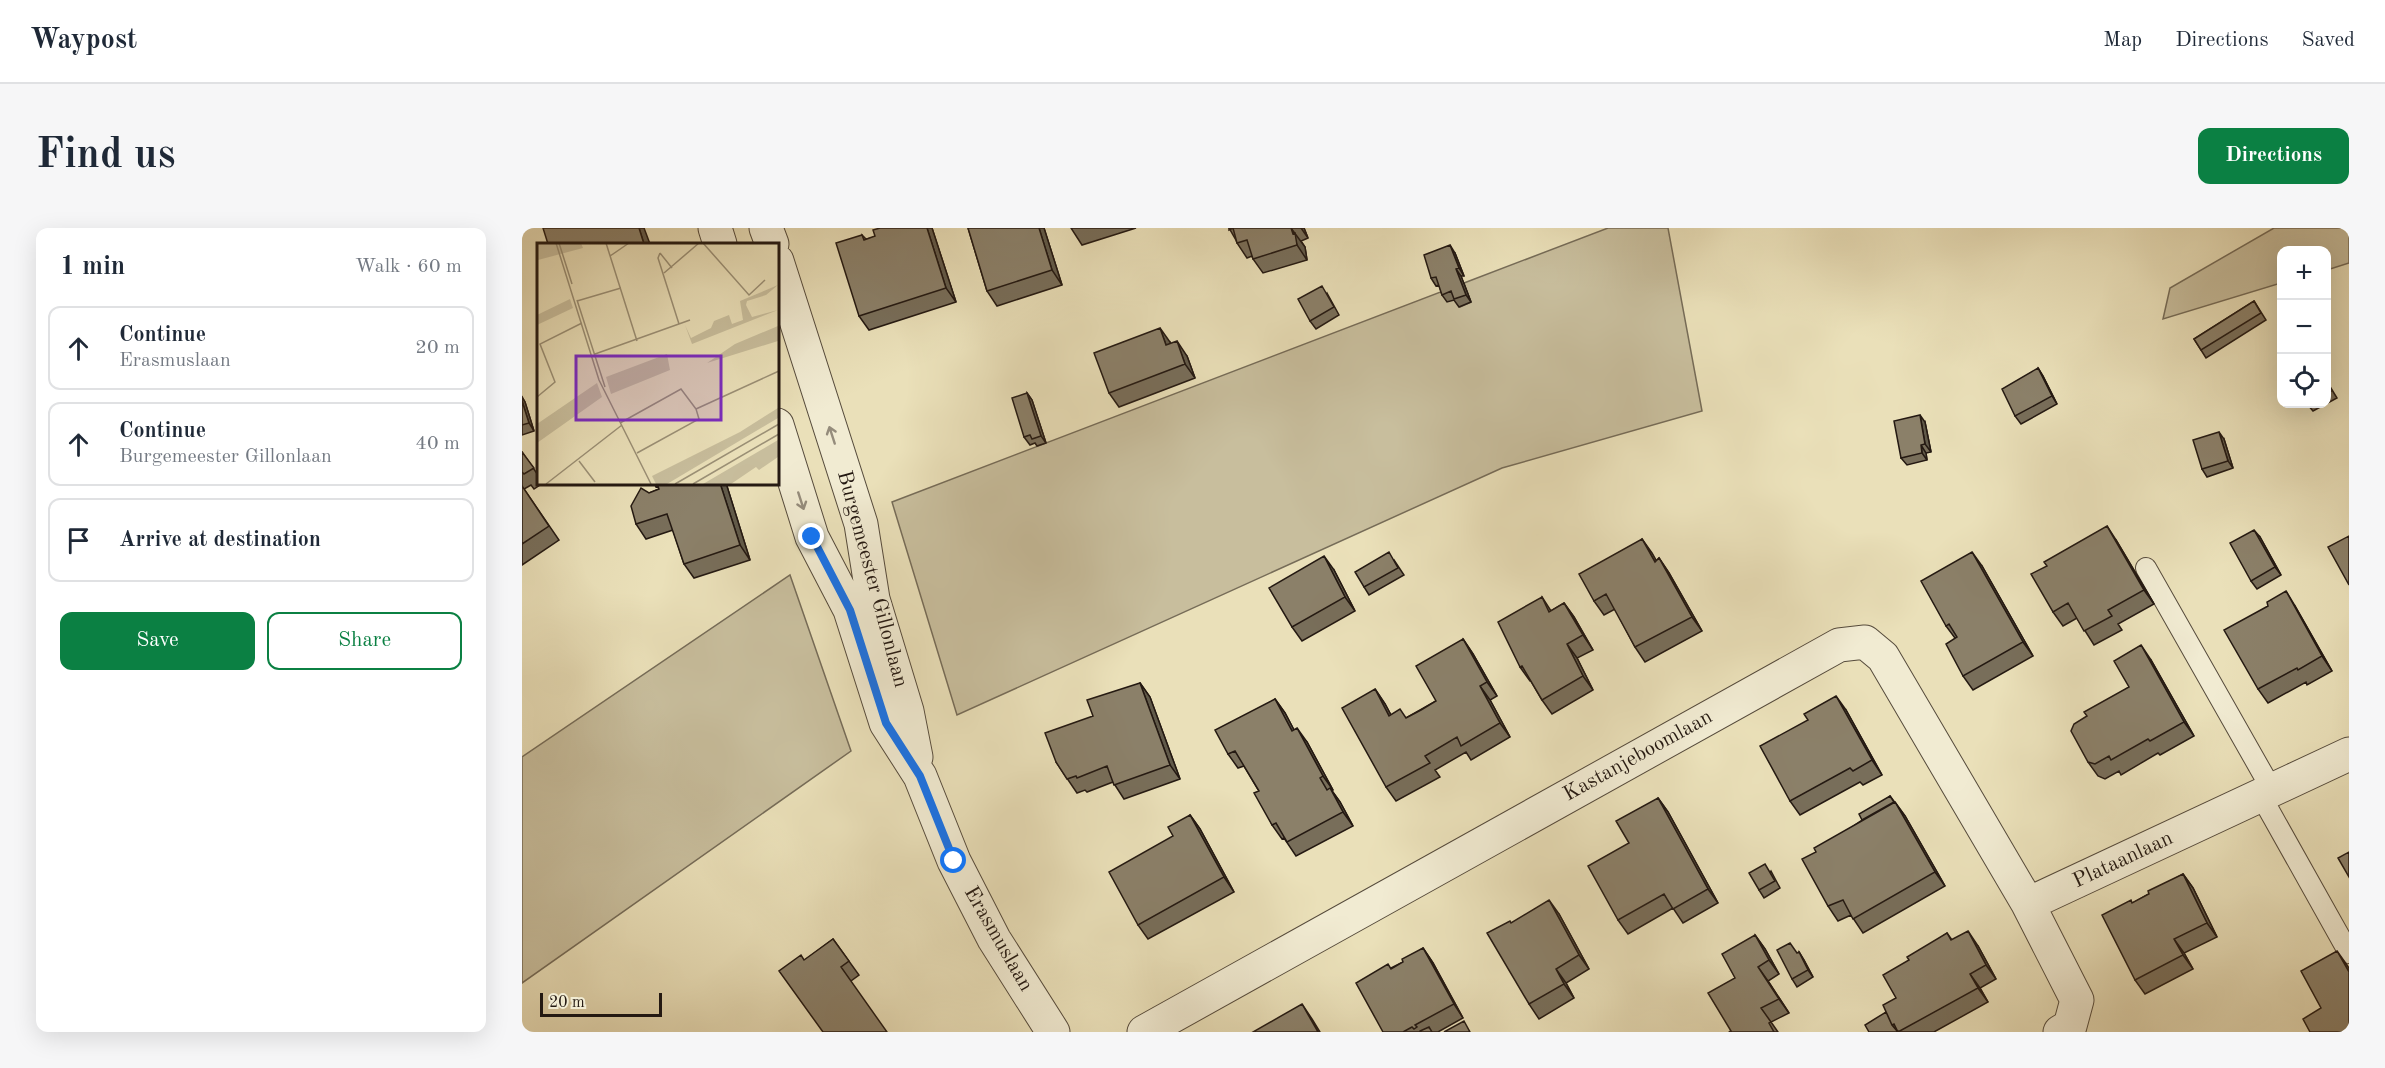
<!DOCTYPE html>
<meta charset="utf-8">
<style>
:root{--surface:#fff;--page:#f6f6f7;--text:#1f2937;--muted:#747a83;--line:#e0e1e3;--accent:#0b8043}
body{margin:0;font-family:"Old Standard TT",serif;background:var(--page);color:var(--text)}
.controls{position:absolute;right:18px;top:18px;display:grid;overflow:hidden;border-radius:12px;box-shadow:0 6px 24px #0002}
.controls button{width:54px;height:54px;display:grid;place-items:center;padding:0;border:0;border-bottom:2px solid var(--line);background:var(--surface);color:var(--text);font:30px sans-serif}
.scale{position:absolute;left:18px;bottom:15px;width:122px;box-sizing:border-box;padding-left:6px;border:3px solid #241912;border-top:0;font-size:16px;line-height:21px;white-space:nowrap;color:#241912;-webkit-text-stroke:4px #f1ebd2;paint-order:stroke}
.stop{position:absolute;width:18px;height:18px;margin:-14px;border:4px solid #1a73e8;border-radius:50%;background:#fff}
.stop.end{background:#1a73e8;border-color:#fff;box-shadow:0 2px 6px #0008}
.list{margin:0;padding:0;list-style:none}
h2{display:flex;justify-content:space-between;align-items:center;height:78px;margin:0;padding:0 24px;font-size:26px}
h2 small{font-size:20px;font-weight:400;color:var(--muted)}
.list li{display:grid;grid-template-columns:39px 1fr auto;gap:18px;align-items:center;box-sizing:border-box;height:84px;margin:0 12px 12px;padding:0 12px;border:2px solid var(--line);border-radius:12px}
.list b{display:block;font-size:22px;white-space:nowrap}
.list p{margin:0;font-size:20px;white-space:nowrap;color:var(--muted)}
.list em{font-size:20px;font-style:normal;color:var(--muted)}
.actions{display:flex;gap:12px;padding:18px 24px}
.actions a{flex:1;padding:14px 0;border:2px solid var(--accent);border-radius:12px;text-align:center;font-size:21px;color:var(--accent)}
.actions .main{background:var(--accent);color:#fff}
.icon{flex:none;width:33px;height:33px;fill:none;stroke:currentColor;stroke-width:2;stroke-linecap:round;stroke-linejoin:round}
.map{position:relative;flex:none;width:1827px;height:804px;overflow:hidden;border-radius:12px}
header{display:flex;align-items:center;gap:36px;box-sizing:border-box;height:84px;padding:0 30px;background:var(--surface);border-bottom:2px solid var(--line)}
header strong{font-size:28px}
nav{display:flex;gap:33px;margin-inline-start:auto;font-size:21px}
.intro{display:flex;align-items:center;justify-content:space-between;box-sizing:border-box;height:144px;padding:0 36px}
h1{margin:0;font-size:42px}
.button{padding:15px 27px;border-radius:12px;background:var(--accent);color:#fff;font-size:21px;font-weight:700}
main{display:flex;gap:36px;padding:0 36px}
aside{flex:1;background:var(--surface);border-radius:12px;box-shadow:0 6px 24px #0002}
.map>svg:first-child{display:block}
</style>
<header>
<strong>Waypost</strong>
<nav><a>Map</a><a>Directions</a><a>Saved</a></nav>
</header>
<div class="intro"><h1>Find us</h1><a class="button">Directions</a></div>
<main>
<aside>
<h2>1 min<small>Walk · 60 m</small></h2>
<ul class="list">
<li><svg class="icon" aria-label="ahead" viewBox="0 0 24 24"><path d="M12 20V5M6 11l6-6 6 6"/></svg><div><b>Continue</b><p>Erasmuslaan</p></div><em>20 m</em></li>
<li><svg class="icon" aria-label="ahead" viewBox="0 0 24 24"><path d="M12 20V5M6 11l6-6 6 6"/></svg><div><b>Continue</b><p>Burgemeester Gillonlaan</p></div><em>40 m</em></li>
<li><svg class="icon" aria-label="arrive" viewBox="0 0 24 24"><path d="M6 21V4h12l-3 4 3 4H6"/></svg><div><b>Arrive at destination</b></div></li>
</ul>
<div class="actions"><a class="main">Save</a><a>Share</a></div>
</aside>
<div class="map">
<svg width="1827" height="804" viewBox="0 0 1827 804">
<rect width="100%" height="100%" fill="#eae0b9"/>
<filter id="stains"><feTurbulence type="fractalNoise" baseFrequency=".00333" numOctaves="4"/><feColorMatrix values="0 0 0 0 .2 0 0 0 0 .09 0 0 0 0 .02 0 0 0 .5 -.17"/></filter>
<radialGradient id="worn" r=".72"><stop offset=".6" stop-color="#630" stop-opacity="0"/><stop offset="1" stop-color="#630" stop-opacity=".3"/></radialGradient>
<!-- green -->
<path fill="#c8be9d" stroke="#766c58" stroke-width="1.5" d="M1086,0H1146L1180,183L980,240L435,487L370,274L921,63L934,71L938,79L949,74L942,55Z
M1752,0H1827V35L1805,42L1804,22H1760L1759,55L1641,91L1648,60Z
M268,347L329,523L0,755V529Z"/>
<g fill="none" stroke-linecap="round" stroke-linejoin="round">
<!-- service casing -->
<g stroke="#564b3c" stroke-width="22">
<path id="service" d="M1624,340L1750,562
M1739,568L1827,725"/>
</g>
<!-- minor casing -->
<g stroke="#564b3c" stroke-width="35">
<path id="minor" d="M193,0L198,16
M244,0L250,16
M255,33L339,296L351,371L385,483L394,529
M255,197L290,309L328,382L364,495L398,548L432,633L472,711L531,804
M622,804L1317,417L1343,414L1361,429L1506,676
M1538,804L1548,798L1555,772L1506,676L1827,526"/>
</g>
<!-- service -->
<use href="#service" stroke="#f1ebd2" stroke-width="20"/>
<!-- minor -->
<use href="#minor" stroke="#f1ebd2" stroke-width="33"/>
</g>
<!-- wall -->
<path fill="#786e5a" stroke="#241912" stroke-width="1.5" d="M410,0L434,74L347,102L337,88L340,7L344,11Z
M446,0H522L540,57L475,78L465,63Z
M549,0H614L560,17Z
M707,0H782L786,10L779,13L783,19L785,32L741,45L731,31L730,28L725,30L715,15L714,12Z
M933,25L942,48H939L949,74L937,79L932,72L925,74L920,67L917,57L914,58L909,50Z
M805,65L817,87L794,101L788,93Z
M1732,73L1744,92L1684,130L1672,111Z
M648,114L649,116L665,128L673,150L597,179L587,165Z
M1516,140L1521,148L1535,176L1499,196L1493,188Z
M1804,152L1815,170L1791,183L1785,176H1804Z
M505,165L510,172L524,215L515,218L513,215L508,217L502,209Z
M0,169L3,174L12,203L0,207Z
M1403,194L1409,224L1404,225L1405,232L1385,237L1379,230Z
M1702,211L1711,240L1685,249L1680,241Z
M0,224L16,247V255H21L12,261L9,257L2,261L37,312L0,337Z
M132,255H204L228,332L172,350L162,336L151,302L124,311L114,296L127,265L137,261L136,258L134,259Z
M1738,309L1759,347L1735,361L1729,353Z
M1120,311L1134,333L1137,330L1147,345L1180,403L1123,434L1113,419L1093,381L1082,387L1072,373Z
M1594,312L1632,376L1596,396L1600,402L1572,417L1555,390L1541,398L1531,384Z
M872,332L882,347L847,367L842,359Z
M1460,338L1511,428L1451,462L1441,448L1433,410L1424,398Z
M812,342L833,383L780,413L770,399Z
M1020,369L1029,383L1042,375L1052,389L1071,422L1055,430L1071,462L1030,486L1020,472L1009,453H1008L998,439Z
M1773,378L1810,443L1785,457L1784,454L1746,475L1736,461Z
M941,411L951,426L975,468L968,472L988,509L949,532L944,524L913,542L918,549L874,573L864,559L853,461L863,476L869,487L884,490L914,473Z
M1629,432L1672,508L1638,527L1636,525L1599,547L1597,543L1583,551L1576,548L1566,534L1565,488L1607,459Z
M618,455L628,469L658,551L602,571L591,554L565,564L563,562L555,565L534,534L571,488Z
M753,471L763,485L772,502L785,514L811,562L810,563L818,574L831,598L774,628L762,610L760,611L750,597L737,563L722,538L716,540L706,526Z
M1324,482L1360,547L1341,557L1338,554L1278,587L1268,573Z
M1368,568L1383,588L1423,658L1341,705L1329,687L1316,693L1306,678L1294,624L1340,592Z
M1136,570L1146,584L1196,675L1161,695L1151,680L1106,706L1096,692L1107,615Z
M668,587L678,601L712,664L626,711L616,697L651,608Z
M1249,643L1258,660L1242,670L1237,662Z
M1661,646L1671,660L1695,709L1662,725L1671,741L1623,766L1613,752L1611,675Z
M1037,686L1067,741L1044,755L1052,770L1017,791L1007,776L989,695Z
M1425,705L1430,712L1456,718L1474,751L1458,760L1466,774L1412,804H1347L1364,784L1374,770L1387,732Z
M1233,707L1243,721L1257,746L1246,753L1267,785L1249,794L1256,804H1207L1209,803Z
M311,711L337,747L329,753L301,804L283,732Z
M901,720L911,735L941,790L916,804H861L869,740L881,734Z
M1277,724L1282,732L1291,749L1275,759L1270,751Z"/>
<!-- shaded-wall -->
<path fill="#615a4a" stroke="#241912" stroke-width="1.5" d="M117,0H122L128,16H122Z
M405,0H410L434,74L424,60Z
M517,0H522L540,57L530,42Z
M769,0L783,19L785,32L775,17Z
M779,0H782L786,10Z
M928,17L933,25L942,48L937,40Z
M934,41L939,48L949,74L944,67Z
M638,100L648,114L654,132L644,117Z
M655,113L665,128L673,150L663,136Z
M1516,140L1521,148L1535,176L1530,168Z
M505,165L510,172L524,215L519,208Z
M0,169L3,174L12,203L7,195L0,173Z
M1398,187L1403,194L1409,224L1403,216Z
M1697,204L1702,211L1711,240L1706,233Z
M1399,217L1404,225L1405,232L1400,225Z
M198,255H204L228,332L218,317Z
M1585,298L1594,312L1632,376L1622,362Z
M1732,302L1738,309L1759,347L1753,339Z
M1120,311L1130,325L1143,348L1133,334Z
M1450,324L1460,338L1511,428L1501,414Z
M802,328L812,342L833,383L823,369Z
M1137,330L1147,345L1180,403L1170,389Z
M1764,363L1773,378L1810,443L1800,428Z
M1042,375L1052,389L1071,422L1061,407Z
M941,411L951,426L975,468L965,454Z
M1045,416L1055,430L1071,462L1061,448Z
M1619,417L1629,432L1672,508L1662,494Z
M618,455L628,469L658,551L648,537Z
M958,458L968,472L988,509L978,495Z
M853,461L863,476L877,502L867,488Z
M1314,468L1324,482L1360,547L1350,532Z
M753,471L763,485L780,517L770,503Z
M775,500L785,514L811,562L801,548Z
M808,560L818,574L831,598L821,584Z
M1136,570L1146,584L1196,675L1186,661Z
M1373,574L1383,588L1423,658L1413,644Z
M668,587L678,601L712,664L702,649Z
M1661,646L1671,660L1695,709L1685,695Z
M1027,672L1037,686L1067,741L1057,727Z
M1446,703L1456,718L1474,751L1464,737Z
M1233,707L1243,721L1257,746L1247,732Z
M1652,711L1662,725L1671,741L1661,727Z
M901,720L911,735L941,790L932,776Z
M1815,723L1825,737L1827,740V744Z
M1277,724L1282,732L1291,749L1286,742Z
M1236,739L1246,753L1267,785L1257,771Z
M1034,741L1044,755L1052,770L1042,756Z
M1448,746L1458,760L1466,774L1456,760Z
M780,776L790,791L798,804H796Z"/>
<!-- building -->
<path fill="#8b8069" stroke="#241912" stroke-width="1.5" d="M21,0H117L122,16H26Z
M358,0H405L424,60L337,88L314,15L340,7L342,12L353,8L351,2Z
M446,0H517L530,42L465,63Z
M707,0H769L771,6L773,5L775,17L731,31L725,12L715,15L711,0L707,2Z
M928,17L937,40L934,41L944,67L932,71L929,63L920,67L914,49L909,50L902,27Z
M800,58L812,79L788,93L776,71Z
M1732,73L1739,85L1679,122L1672,111Z
M638,100L644,117L655,113L663,136L587,165L572,125Z
M1516,140L1530,168L1493,188L1480,161Z
M1804,154L1809,163L1804,165Z
M505,165L519,208L510,211L508,207L502,209L490,170Z
M0,173L7,195L0,197Z
M1398,187L1403,216L1399,217L1400,225L1379,230L1372,193Z
M1697,204L1706,233L1680,241L1671,212Z
M0,224L12,240L2,246L0,244Z
M135,255H198L218,317L162,336L145,286L114,296L109,278L119,260L127,265L137,261Z
M0,258L27,298L0,316Z
M1585,298L1622,362L1586,382L1590,388L1562,403L1546,375L1531,384L1509,346L1525,338L1522,334Z
M1732,302L1753,339L1729,353L1708,315Z
M1827,308V357L1806,319Z
M1120,311L1133,334L1137,330L1170,389L1113,419L1084,366L1072,373L1057,346Z
M867,324L876,340L842,359L833,344Z
M1450,324L1501,414L1441,448L1424,416L1435,409L1427,396L1424,398L1399,353Z
M802,328L823,369L770,399L747,360Z
M1764,363L1800,428L1776,442L1775,440L1736,461L1702,402L1746,378L1745,374Z
M1020,369L1027,384L1042,375L1061,407L1045,416L1061,448L1020,472L1000,438L998,439L976,394Z
M941,411L965,454L958,458L978,495L939,518L935,509L903,528L908,535L864,559L820,480L853,461L867,488L878,481L884,490L899,482L914,473L894,438Z
M1619,417L1662,494L1628,513L1626,511L1589,532L1587,528L1573,536L1566,534L1549,503L1552,496L1565,488L1562,484L1607,459L1592,433Z
M618,455L648,537L592,557L585,538L555,550L554,548L545,551L534,534L523,505L571,488L565,472Z
M1314,468L1350,532L1331,543L1328,540L1268,573L1238,518L1286,492L1282,486Z
M753,471L770,503L775,500L801,548L798,550L805,562L808,560L821,584L765,614L754,595L750,597L732,565L737,563L713,523L706,526L693,502Z
M1368,568L1372,574L1340,592L1337,586Z
M1136,570L1186,661L1151,681L1142,666L1096,692L1066,638L1107,615L1094,593Z
M1373,574L1413,644L1331,691L1321,672L1306,678L1280,631L1294,624L1292,620Z
M668,587L702,649L616,697L587,644L651,608L646,599Z
M1827,624V649L1816,630Z
M1243,636L1253,653L1237,662L1227,645Z
M1661,646L1685,695L1652,711L1661,727L1613,752L1580,687L1609,672L1610,675L1627,666L1626,663Z
M1027,672L1057,727L1034,741L1042,756L1007,776L965,705L988,693L989,695Z
M1446,703L1464,737L1448,746L1456,760L1376,804L1372,796L1370,797L1361,777L1374,770L1361,747L1387,732L1385,729L1425,705L1429,712Z
M1233,707L1247,732L1236,739L1257,771L1239,780L1249,794L1247,795L1252,804H1207L1209,803L1186,765L1213,750L1200,726Z
M311,711L327,733L319,739L365,804H301L257,743L279,727L282,732Z
M1268,715L1275,725L1277,724L1286,742L1270,751L1255,722Z
M901,720L932,776L893,797L895,799L892,801L890,799L881,804H861L834,755L866,736L869,741L881,734L880,731Z
M1815,723L1827,744V804H1788L1781,791L1799,780L1779,743Z
M780,776L796,804H731Z
M1364,784L1370,797L1375,803H1376V804H1347L1343,797Z
M942,793L948,804H922Z
M907,799L910,804H898V803Z"/>
<!-- one-way arrows -->
<defs><path id="oneway-shaft" d="M-6 0H5M1.5-3L5.5 0L1.5 3" fill="none" stroke-width="1.6" stroke-linecap="round" stroke-linejoin="round" transform="scale(1.5)"/></defs>
<g stroke="#958c7c">
<use href="#oneway-shaft" transform="translate(310 207) rotate(-108)"/>
<use href="#oneway-shaft" transform="translate(279 273) rotate(72)"/>
</g>
<g fill="none" stroke-linecap="round" stroke-linejoin="round">
<!-- route -->
<path stroke="#1a73e8" stroke-width="8" d="M290,309L328,382L364,495L398,548L432,633"/>
</g>
<g text-anchor="middle" dominant-baseline="central" stroke-width="5" stroke-linejoin="round" paint-order="stroke">
<!-- street labels -->
<g font-size="21" fill="#241912" stroke="#f1ebd2">
<text transform="translate(350 351) rotate(75)">Burgemeester Gillonlaan</text>
<text transform="translate(1116 528) rotate(-29)">Kastanjeboomlaan</text>
<text transform="translate(1601 632) rotate(-25)">Plataanlaan</text>
<text transform="translate(476 711) rotate(60)">Erasmuslaan</text>
</g>
</g>
<!-- overview -->
<g transform="translate(15 15)">
<rect width="242" height="242" fill="#eae0b9"/>
<path d="M0,0H44L46,5L1,17ZM241,42L229,52L210,58L209,62L215,74L241,67L155,101L148,82L154,95L174,85L177,78L192,72L195,81L206,77L203,58ZM33,56L36,65L0,82V72ZM241,83V98L170,120L198,101ZM130,111L133,127L74,151L69,134ZM60,140L65,154L0,200V181ZM241,165V175L130,241H119L115,233L203,189ZM241,197V214L222,227L219,224L194,241H166Z" fill="#c8be9d"/>
<path fill="none" stroke="#9b9076" stroke-width="1.5" d="M19,0L62,137L114,241M22,0L35,41M69,0L100,98M166,0L212,52L228,37M123,10L121,15L142,81M123,10L135,25M73,13L92,0M127,30L162,0M40,57L68,144M40,58L84,45M58,111L153,77M0,154L18,139L3,101L45,80M83,180L144,146L159,166M100,210L162,176L159,166L242,128M42,218L58,239M9,241L85,182M138,241L242,181M156,241L242,191"/>
<path fill="#7b2cbf" fill-opacity="0.15" stroke="#7b2cbf" stroke-width="3" d="M39,113H184V177H39Z"/>
<rect width="242" height="242" fill="none" stroke="#241912" stroke-width="3"/>
</g>
<rect width="100%" height="100%" filter="url(#stains)"/>
<rect width="100%" height="100%" fill="url(#worn)"/>
</svg>
<div class="controls">
<button>+</button>
<button>−</button>
<button><svg class="icon" aria-label="locate" viewBox="0 0 24 24"><circle cx="12" cy="12" r="6"/><path d="M12 2v4M12 18v4M2 12h4M18 12h4"/></svg></button>
</div>
<div class="scale">20 m</div>
<div class="stop" style="left:432px;top:633px"></div>
<div class="stop end" style="left:290px;top:309px"></div>
</div>
</main>
